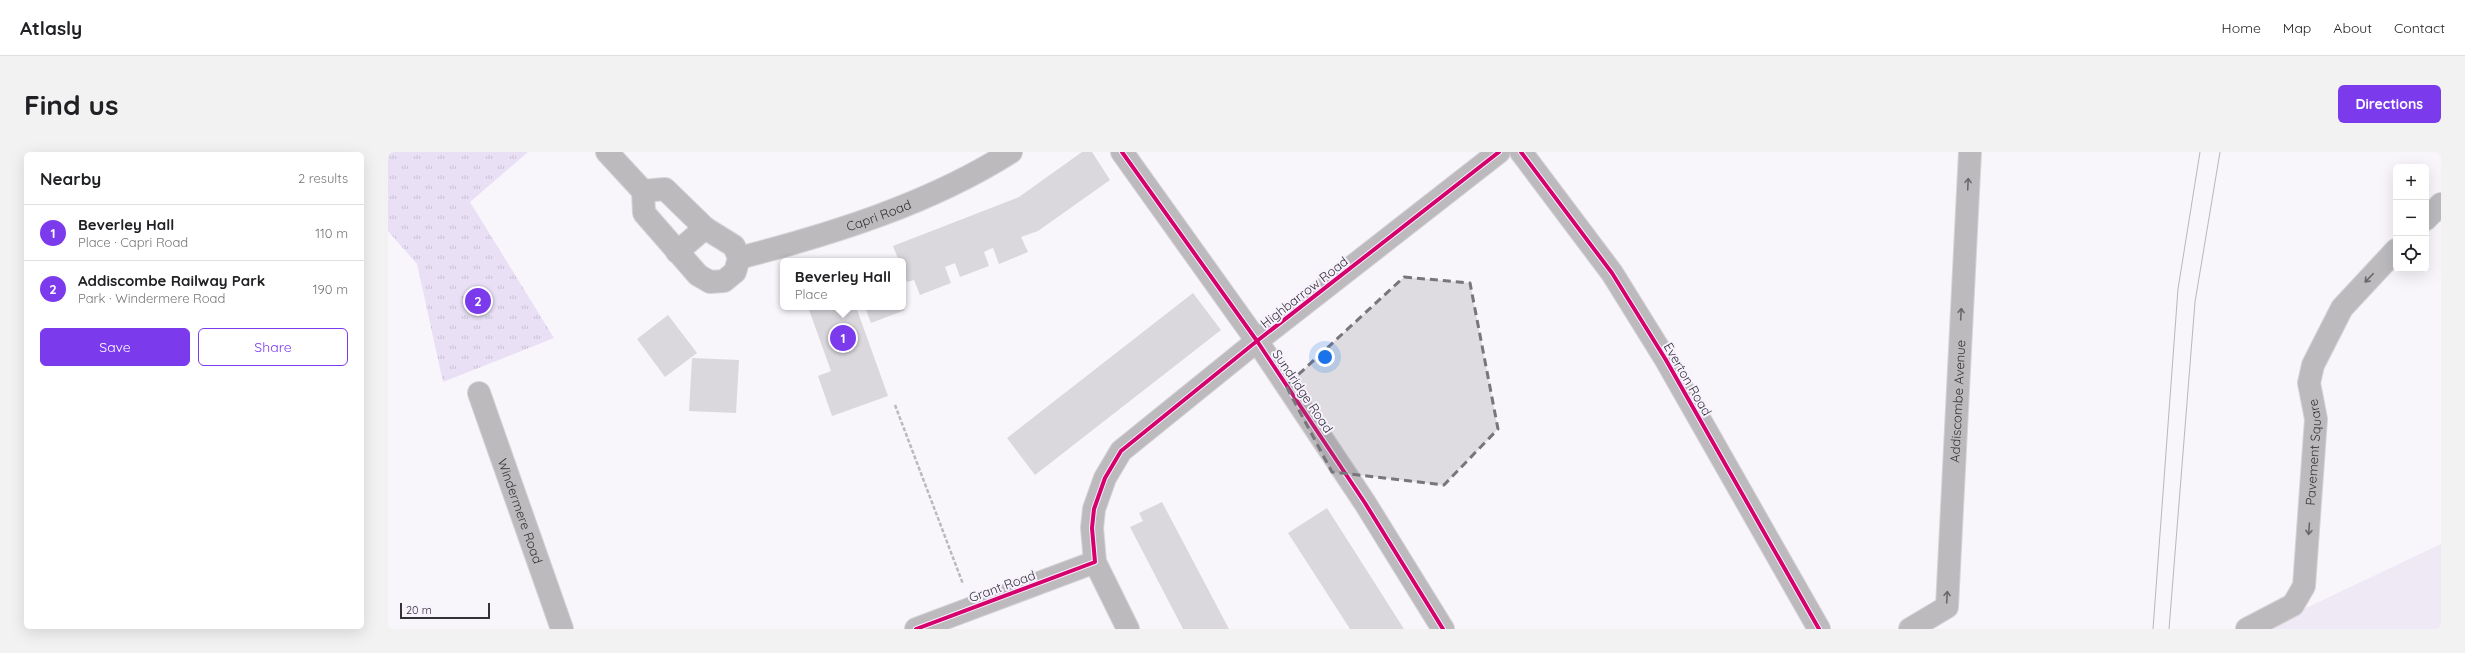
<!DOCTYPE html>
<meta charset="utf-8">
<style>
:root{--surface:#fff;--page:#f2f2f2;--text:#202124;--muted:#757577;--line:#e0e0e0;--accent:#7c3aed}
body{margin:0;font-family:Quicksand,sans-serif;background:var(--page);color:var(--text)}
.controls{position:absolute;right:12px;top:12px;display:grid;overflow:hidden;border-radius:6px;box-shadow:0 4px 16px #0002}
.controls button{width:36px;height:36px;display:grid;place-items:center;padding:0;border:0;border-bottom:1px solid var(--line);background:var(--surface);color:var(--text);font:20px sans-serif}
.scale{position:absolute;left:12px;bottom:10px;width:90px;box-sizing:border-box;padding-left:4px;border:2px solid #343236;border-top:0;font-size:11px;line-height:14px;white-space:nowrap;color:#343236;-webkit-text-stroke:3px #f7f2fe;paint-order:stroke}
.you{position:absolute;left:937px;top:205px;width:14px;height:14px;margin:-10px;border:3px solid #fff;border-radius:50%;background:#1a73e8;box-shadow:0 0 0 6px #1a73e833}
.badge{display:grid;place-items:center;width:26px;height:26px;border-radius:50%;background:var(--accent);color:#fff;font-size:13px;font-weight:700}
.pin{position:absolute;translate:-50% -50%;border:2px solid #fff;box-shadow:0 1px 4px #0006}
.popup{position:absolute;left:392px;top:106px;width:126px;height:52px;box-sizing:border-box;display:grid;place-content:center;border-radius:6px;background:var(--surface);filter:drop-shadow(0 1px 3px #0005);font-size:13px;white-space:nowrap;color:var(--muted)}
.popup b{font-size:15px;color:var(--text)}
.popup::after{content:'';position:absolute;left:50%;top:100%;margin-left:-8px;border:8px solid transparent;border-top-color:var(--surface)}
.list{margin:0;padding:0;list-style:none}
h2{display:flex;justify-content:space-between;align-items:center;height:52px;margin:0;padding:0 16px;font-size:17px}
h2 small{font-size:13px;font-weight:400;color:var(--muted)}
.list li{display:grid;grid-template-columns:26px 1fr auto;gap:12px;align-items:center;box-sizing:border-box;height:56px;padding:0 16px;border-top:1px solid var(--line)}
.list b{display:block;font-size:15px;white-space:nowrap}
.list p{margin:0;font-size:13px;white-space:nowrap;color:var(--muted)}
.list em{font-size:13px;font-style:normal;color:var(--muted)}
.actions{display:flex;gap:8px;padding:12px 16px}
.actions a{flex:1;padding:9px 0;border:1px solid var(--accent);border-radius:6px;text-align:center;font-size:14px;color:var(--accent)}
.actions .main{background:var(--accent);color:#fff}
.icon{flex:none;width:22px;height:22px;fill:none;stroke:currentColor;stroke-width:2;stroke-linecap:round;stroke-linejoin:round}
.map{position:relative;flex:none;width:2053px;height:477px;overflow:hidden;border-radius:6px}
header{display:flex;align-items:center;gap:24px;box-sizing:border-box;height:56px;padding:0 20px;background:var(--surface);border-bottom:1px solid var(--line)}
header strong{font-size:19px}
nav{display:flex;gap:22px;margin-inline-start:auto;font-size:14px}
.intro{display:flex;align-items:center;justify-content:space-between;box-sizing:border-box;height:96px;padding:0 24px}
h1{margin:0;font-size:28px}
.button{padding:10px 18px;border-radius:6px;background:var(--accent);color:#fff;font-size:14px;font-weight:700}
main{display:flex;gap:24px;padding:0 24px}
aside{flex:1;background:var(--surface);border-radius:6px;box-shadow:0 4px 16px #0002}
.map>svg:first-child{display:block}
</style>
<header>
<strong>Atlasly</strong>
<nav><a>Home</a><a>Map</a><a>About</a><a>Contact</a></nav>
</header>
<div class="intro"><h1>Find us</h1><a class="button">Directions</a></div>
<main>
<aside>
<h2>Nearby<small>2 results</small></h2>
<ul class="list">
<li><span class="badge">1</span><div><b>Beverley Hall</b><p>Place · Capri Road</p></div><em>110 m</em></li>
<li><span class="badge">2</span><div><b>Addiscombe Railway Park</b><p>Park · Windermere Road</p></div><em>190 m</em></li>
</ul>
<div class="actions"><a class="main">Save</a><a>Share</a></div>
</aside>
<div class="map">
<svg width="2053" height="477" viewBox="0 0 2053 477">
<defs>
<pattern id="park-tufts" width="24" height="20" patternUnits="userSpaceOnUse"><rect width="24" height="20" fill="#e9e0f6"/><path d="M3 7l-1-3M5 7V3M7 7l1-3M15 17l-1-3M17 17v-4M19 17l1-3" fill="none" stroke="#c8c1d4"/></pattern>
</defs>
<rect width="100%" height="100%" fill="#f8f5fb"/>
<!-- built -->
<path fill="#efe9f6" d="M2053,392V477H1878L1899,465Z"/>
<!-- park -->
<path fill="url(#park-tufts)" d="M0,0H140L82,50L166,186L55,230L29,112L0,79Z"/>
<!-- building -->
<path fill="#dad8dd" d="M694,0H704L722,28L650,79L633,85L640,100L611,112L605,96L602,97L596,100L601,114L572,125L567,111L557,115L563,131L532,143L526,128L519,130L515,119V109H511L505,94L631,45Z
M805,141L833,178L647,323L619,286Z
M420,155H468L500,244L444,264L430,224L443,219Z
M477,155H515L517,158L483,171Z
M280,163L309,201L277,225L249,187Z
M304,206L351,208L348,261L301,259Z
M774,350L841,477H795L742,375L755,369L751,361Z
M939,356L1016,477H962L900,381Z"/>
<g fill="none" stroke-linecap="round" stroke-linejoin="round">
<!-- minor casing -->
<g stroke="#d5d3d7" stroke-width="24">
<g id="minor">
<path d="M219,0L255,39L256,61L310,123L322,130L336,129L347,120L351,106L346,94L317,76L277,37L255,39"/>
<path d="M734,0L869,189L977,351L1055,477"/>
<path d="M1133,0L1224,121L1278,208L1431,477"/>
<path d="M2038,67L2053,52"/>
<path d="M289,100L317,76"/>
<path id="s1" d="M351,106C444,82 541,52 623,0"/>
<path id="s2" d="M91,241L174,477"/>
<path d="M528,477L707,410"/>
<path d="M740,477L707,410L704,376L706,357L717,326L733,299L869,189L1111,0"/>
<path id="s3" d="M1522,477L1559,455L1582,0"/>
<path id="s4" d="M1859,477L1905,453L1916,434L1928,267L1921,231L1925,213L1954,156L2008,98"/>
</g>
</g>
<!-- path -->
<path stroke="#bbb9bd" stroke-width="2.5" stroke-dasharray="4 2" stroke-linecap="butt" d="M507,253L575,432"/>
<!-- minor -->
<use href="#minor" stroke="#bcbabd" stroke-width="22"/>
<!-- tram -->
<path stroke="#b8b7ba" stroke-width="1" d="M1765,477L1790,137L1812,0
M1781,477L1807,150L1832,0"/>
<!-- cycleway casing -->
<g stroke="#f7f2fe" stroke-width="6">
<path id="cycleway" d="M734,0L869,189L977,351L1055,477
M1133,0L1224,121L1278,208L1431,477
M528,477L707,410L704,376L706,357L717,326L733,299L869,189L1111,0"/>
</g>
<!-- cycleway -->
<use href="#cycleway" stroke="#d6006c" stroke-width="4"/>
</g>
<!-- one-way arrows -->
<defs><path id="oneway-shaft" d="M-6 0H5M1.5-3L5.5 0L1.5 3" fill="none" stroke-width="1.6" stroke-linecap="round" stroke-linejoin="round"/></defs>
<g stroke="#6a686c">
<use href="#oneway-shaft" transform="translate(1580 32) rotate(-87)"/>
<use href="#oneway-shaft" transform="translate(1981 126) rotate(134)"/>
<use href="#oneway-shaft" transform="translate(1573 162) rotate(-87)"/>
<use href="#oneway-shaft" transform="translate(1921 377) rotate(94)"/>
<use href="#oneway-shaft" transform="translate(1559 445) rotate(-87)"/>
</g>
<!-- marked area -->
<path fill="#79767b" fill-opacity="0.2" stroke="#79767b" stroke-width="3" stroke-dasharray="8 5" stroke-linejoin="round" d="M1016,125L1082,131L1110,277L1056,333L944,320L898,234Z"/>
<g text-anchor="middle" dominant-baseline="central" stroke-width="4" stroke-linejoin="round" paint-order="stroke">
<!-- street labels -->
<g font-size="13" fill="#343236" stroke="#f7f2fe">
<text stroke="none"><textPath href="#s1" startOffset="146">Capri Road</textPath></text>
<text transform="translate(916 140) rotate(-38)">Highbarrow Road</text>
<text transform="translate(1300 227) rotate(60)">Everton Road</text>
<text transform="translate(915 239) rotate(56)">Sundridge Road</text>
<text stroke="none"><textPath href="#s3" startOffset="249">Addiscombe Avenue</textPath></text>
<text stroke="none"><textPath href="#s4" startOffset="208">Pavement Square</textPath></text>
<text stroke="none"><textPath href="#s2" startOffset="125">Windermere Road</textPath></text>
<text transform="translate(614 434) rotate(-20)">Grant Road</text>
</g>
</g>
</svg>
<div class="controls">
<button>+</button>
<button>−</button>
<button><svg class="icon" aria-label="locate" viewBox="0 0 24 24"><circle cx="12" cy="12" r="6"/><path d="M12 2v4M12 18v4M2 12h4M18 12h4"/></svg></button>
</div>
<div class="scale">20 m</div>
<div class="you"></div>
<div class="pin badge" style="left:455px;top:186px">1</div>
<div class="popup"><b>Beverley Hall</b>Place</div>
<div class="pin badge" style="left:90px;top:149px">2</div>
</div>
</main>
